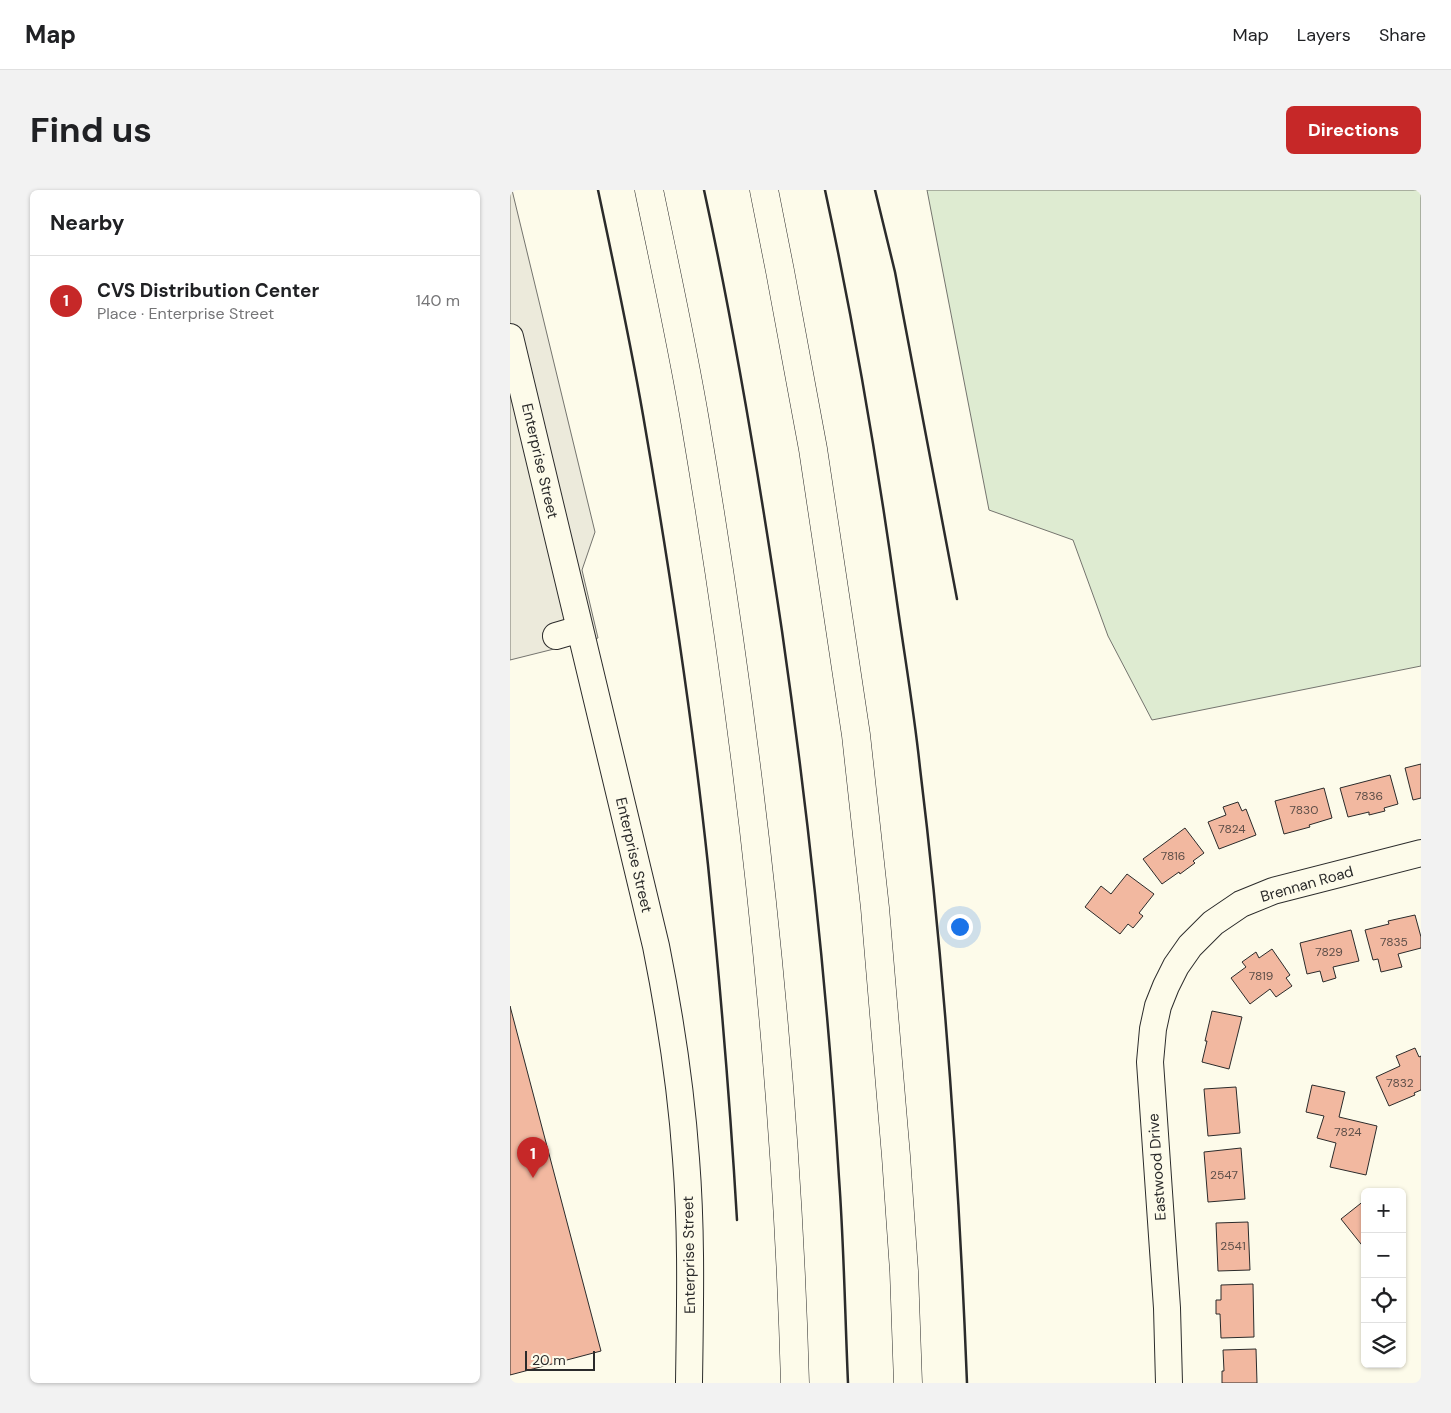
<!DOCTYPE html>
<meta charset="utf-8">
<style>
:root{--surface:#fff;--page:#f2f2f2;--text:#202124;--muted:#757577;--line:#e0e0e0;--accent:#c62828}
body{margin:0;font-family:"DM Sans",sans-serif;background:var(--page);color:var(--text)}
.controls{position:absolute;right:15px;bottom:15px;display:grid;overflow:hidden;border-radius:8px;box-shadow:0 1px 4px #0004}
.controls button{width:45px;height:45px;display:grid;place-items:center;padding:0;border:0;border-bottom:1px solid var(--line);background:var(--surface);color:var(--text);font:25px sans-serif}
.scale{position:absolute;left:15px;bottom:12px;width:70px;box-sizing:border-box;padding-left:5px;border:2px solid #2b2b2b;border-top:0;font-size:14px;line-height:18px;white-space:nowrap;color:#2b2b2b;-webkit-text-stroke:4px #fdfbea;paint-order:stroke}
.you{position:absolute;left:449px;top:736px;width:18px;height:18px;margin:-12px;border:4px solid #fff;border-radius:50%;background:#1a73e8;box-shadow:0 0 0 8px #1a73e833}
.badge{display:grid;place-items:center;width:32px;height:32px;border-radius:50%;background:var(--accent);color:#fff;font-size:16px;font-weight:700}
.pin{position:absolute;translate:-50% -41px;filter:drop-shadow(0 1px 2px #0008)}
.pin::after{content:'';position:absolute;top:26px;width:18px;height:15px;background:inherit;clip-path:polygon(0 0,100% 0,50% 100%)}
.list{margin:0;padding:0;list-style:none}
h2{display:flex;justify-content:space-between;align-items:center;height:65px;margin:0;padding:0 20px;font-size:21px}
h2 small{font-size:16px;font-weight:400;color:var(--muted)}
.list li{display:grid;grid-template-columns:32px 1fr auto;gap:15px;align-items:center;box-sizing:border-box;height:90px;padding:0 20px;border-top:1px solid var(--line)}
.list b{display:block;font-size:19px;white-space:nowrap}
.list p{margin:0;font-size:16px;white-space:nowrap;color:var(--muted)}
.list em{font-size:16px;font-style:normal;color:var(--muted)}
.icon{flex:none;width:28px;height:28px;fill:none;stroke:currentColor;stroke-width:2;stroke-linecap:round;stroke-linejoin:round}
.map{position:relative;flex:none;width:911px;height:1193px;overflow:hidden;border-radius:8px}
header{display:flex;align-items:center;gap:30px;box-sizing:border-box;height:70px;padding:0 25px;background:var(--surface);border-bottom:1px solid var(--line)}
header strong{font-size:24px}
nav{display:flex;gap:28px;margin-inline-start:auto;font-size:18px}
.intro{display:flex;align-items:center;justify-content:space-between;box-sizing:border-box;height:120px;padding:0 30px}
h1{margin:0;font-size:35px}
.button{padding:12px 22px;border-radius:8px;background:var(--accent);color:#fff;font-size:18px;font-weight:700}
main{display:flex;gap:30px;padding:0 30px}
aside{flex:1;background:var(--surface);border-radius:8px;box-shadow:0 1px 4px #0004}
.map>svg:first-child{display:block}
</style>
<header>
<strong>Map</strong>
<nav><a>Map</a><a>Layers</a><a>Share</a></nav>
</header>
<div class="intro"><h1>Find us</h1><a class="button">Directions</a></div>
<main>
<aside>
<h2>Nearby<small></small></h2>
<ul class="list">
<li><span class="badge">1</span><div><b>CVS Distribution Center</b><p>Place · Enterprise Street</p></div><em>140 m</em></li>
</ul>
</aside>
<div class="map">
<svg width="911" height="1193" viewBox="0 0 911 1193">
<rect width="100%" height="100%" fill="#fdfbea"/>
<!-- green -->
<path fill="#deebd1" stroke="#74746e" d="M417,0H911V476L642,530L598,446L563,350L479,320Z"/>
<!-- parking -->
<path fill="#eceadb" stroke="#74746e" d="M0,0H2L85,342L72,380L88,448L0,470Z"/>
<!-- building -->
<path fill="#f2b8a0" stroke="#2b2b2b" d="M911,574V608L903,610L895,578Z
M880,585L888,614L874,618L875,621L859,625V622L838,627L830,598Z
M814,598L822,628L799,635L800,637L774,644L765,611Z
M728,612L732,621L736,619L746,645L709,659L698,632L716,625L713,617Z
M675,638L694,663L683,671L685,673L670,684L669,682L652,694L633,669Z
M617,684L644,704L629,723L633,726L623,738L618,734L610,744L575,717L591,696L601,704Z
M905,725L911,747V758L888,764L892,777L871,782L868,769L863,770L855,740L879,734L878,731Z
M841,740L849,771L823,777L826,788L813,792L810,781L797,784L790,753Z
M762,759L780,785L776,788L782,796L766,807L760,799L740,814L721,788L736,777L732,772L746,762L749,768Z
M0,816L91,1161L0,1185Z
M702,821L732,827L719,879L692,872L697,851H695Z
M905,858L909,867L911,866V900L904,903L905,905L879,916L866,887L890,876L886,866Z
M802,895L835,902L829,927L867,936L856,985L820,977L826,953L807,948L814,926L796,922Z
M726,897L730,943L698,946L694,899Z
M731,958L735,1009L698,1012L694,962Z
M855,1010V1059L831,1029Z
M738,1032L740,1080L708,1081L706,1033Z
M743,1094L744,1147L711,1148L710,1124H706V1110H711V1095Z
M746,1159L747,1193H712V1181H714L713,1160Z"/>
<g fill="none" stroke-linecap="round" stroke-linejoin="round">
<!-- minor casing -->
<g stroke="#2b2b2b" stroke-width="28">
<path id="minor" d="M0,147L146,756C160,826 171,898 176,969C182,1044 180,1118 179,1193
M46,446L70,439
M659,1193L657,1118L640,872L643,839L648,816L656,796L666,776L680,756L703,733L731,714L763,701L911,663"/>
</g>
<!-- highway casing -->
<g stroke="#2b2b2b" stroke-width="29">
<path id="highway" d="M139,0C155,77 172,154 185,231C239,549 276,870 285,1193
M254,0L270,81L303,259L346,545L365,718L386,966L394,1081L398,1193"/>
</g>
<!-- minor -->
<use href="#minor" stroke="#fdfbea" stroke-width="26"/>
<!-- highway -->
<use href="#highway" stroke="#fdfbea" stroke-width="28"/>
<!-- wall -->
<path stroke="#2b2b2b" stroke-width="2.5" d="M88,0C104,75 120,150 133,225C159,375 182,525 198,675C210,793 220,911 227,1030
M194,0C226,146 250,293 272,441C298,622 318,805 329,988C334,1056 335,1125 338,1193
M315,0C344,134 367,269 386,405C394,463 404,520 410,578C435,782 449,988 457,1193
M365,0L385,82L447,409"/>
</g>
<g text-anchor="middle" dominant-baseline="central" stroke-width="4" stroke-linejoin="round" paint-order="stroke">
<!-- number labels -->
<g font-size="12" fill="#5d4e48">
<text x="859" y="606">7836</text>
<text x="794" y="620">7830</text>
<text x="722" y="639">7824</text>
<text x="663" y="666">7816</text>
<text x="884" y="752">7835</text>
<text x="819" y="762">7829</text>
<text x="751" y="786">7819</text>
<text x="890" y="893">7832</text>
<text x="838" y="942">7824</text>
<text x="714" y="985">2547</text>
<text x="723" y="1056">2541</text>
</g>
<!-- street labels -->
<g font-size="15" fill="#2b2b2b" stroke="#fdfbea">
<text transform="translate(30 271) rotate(77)">Enterprise Street</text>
<text transform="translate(124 665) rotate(77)">Enterprise Street</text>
<text transform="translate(797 694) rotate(-16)">Brennan Road</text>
<text transform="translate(647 977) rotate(-94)">Eastwood Drive</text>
<text transform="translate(179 1065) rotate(-91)">Enterprise Street</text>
</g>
</g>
</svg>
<div class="controls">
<button>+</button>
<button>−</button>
<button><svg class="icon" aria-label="locate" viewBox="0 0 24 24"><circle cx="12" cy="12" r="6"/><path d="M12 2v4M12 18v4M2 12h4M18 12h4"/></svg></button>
<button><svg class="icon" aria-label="layers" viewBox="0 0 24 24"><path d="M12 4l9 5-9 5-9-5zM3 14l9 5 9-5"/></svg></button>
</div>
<div class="scale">20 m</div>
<div class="you"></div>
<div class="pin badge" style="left:23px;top:988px">1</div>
</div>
</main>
